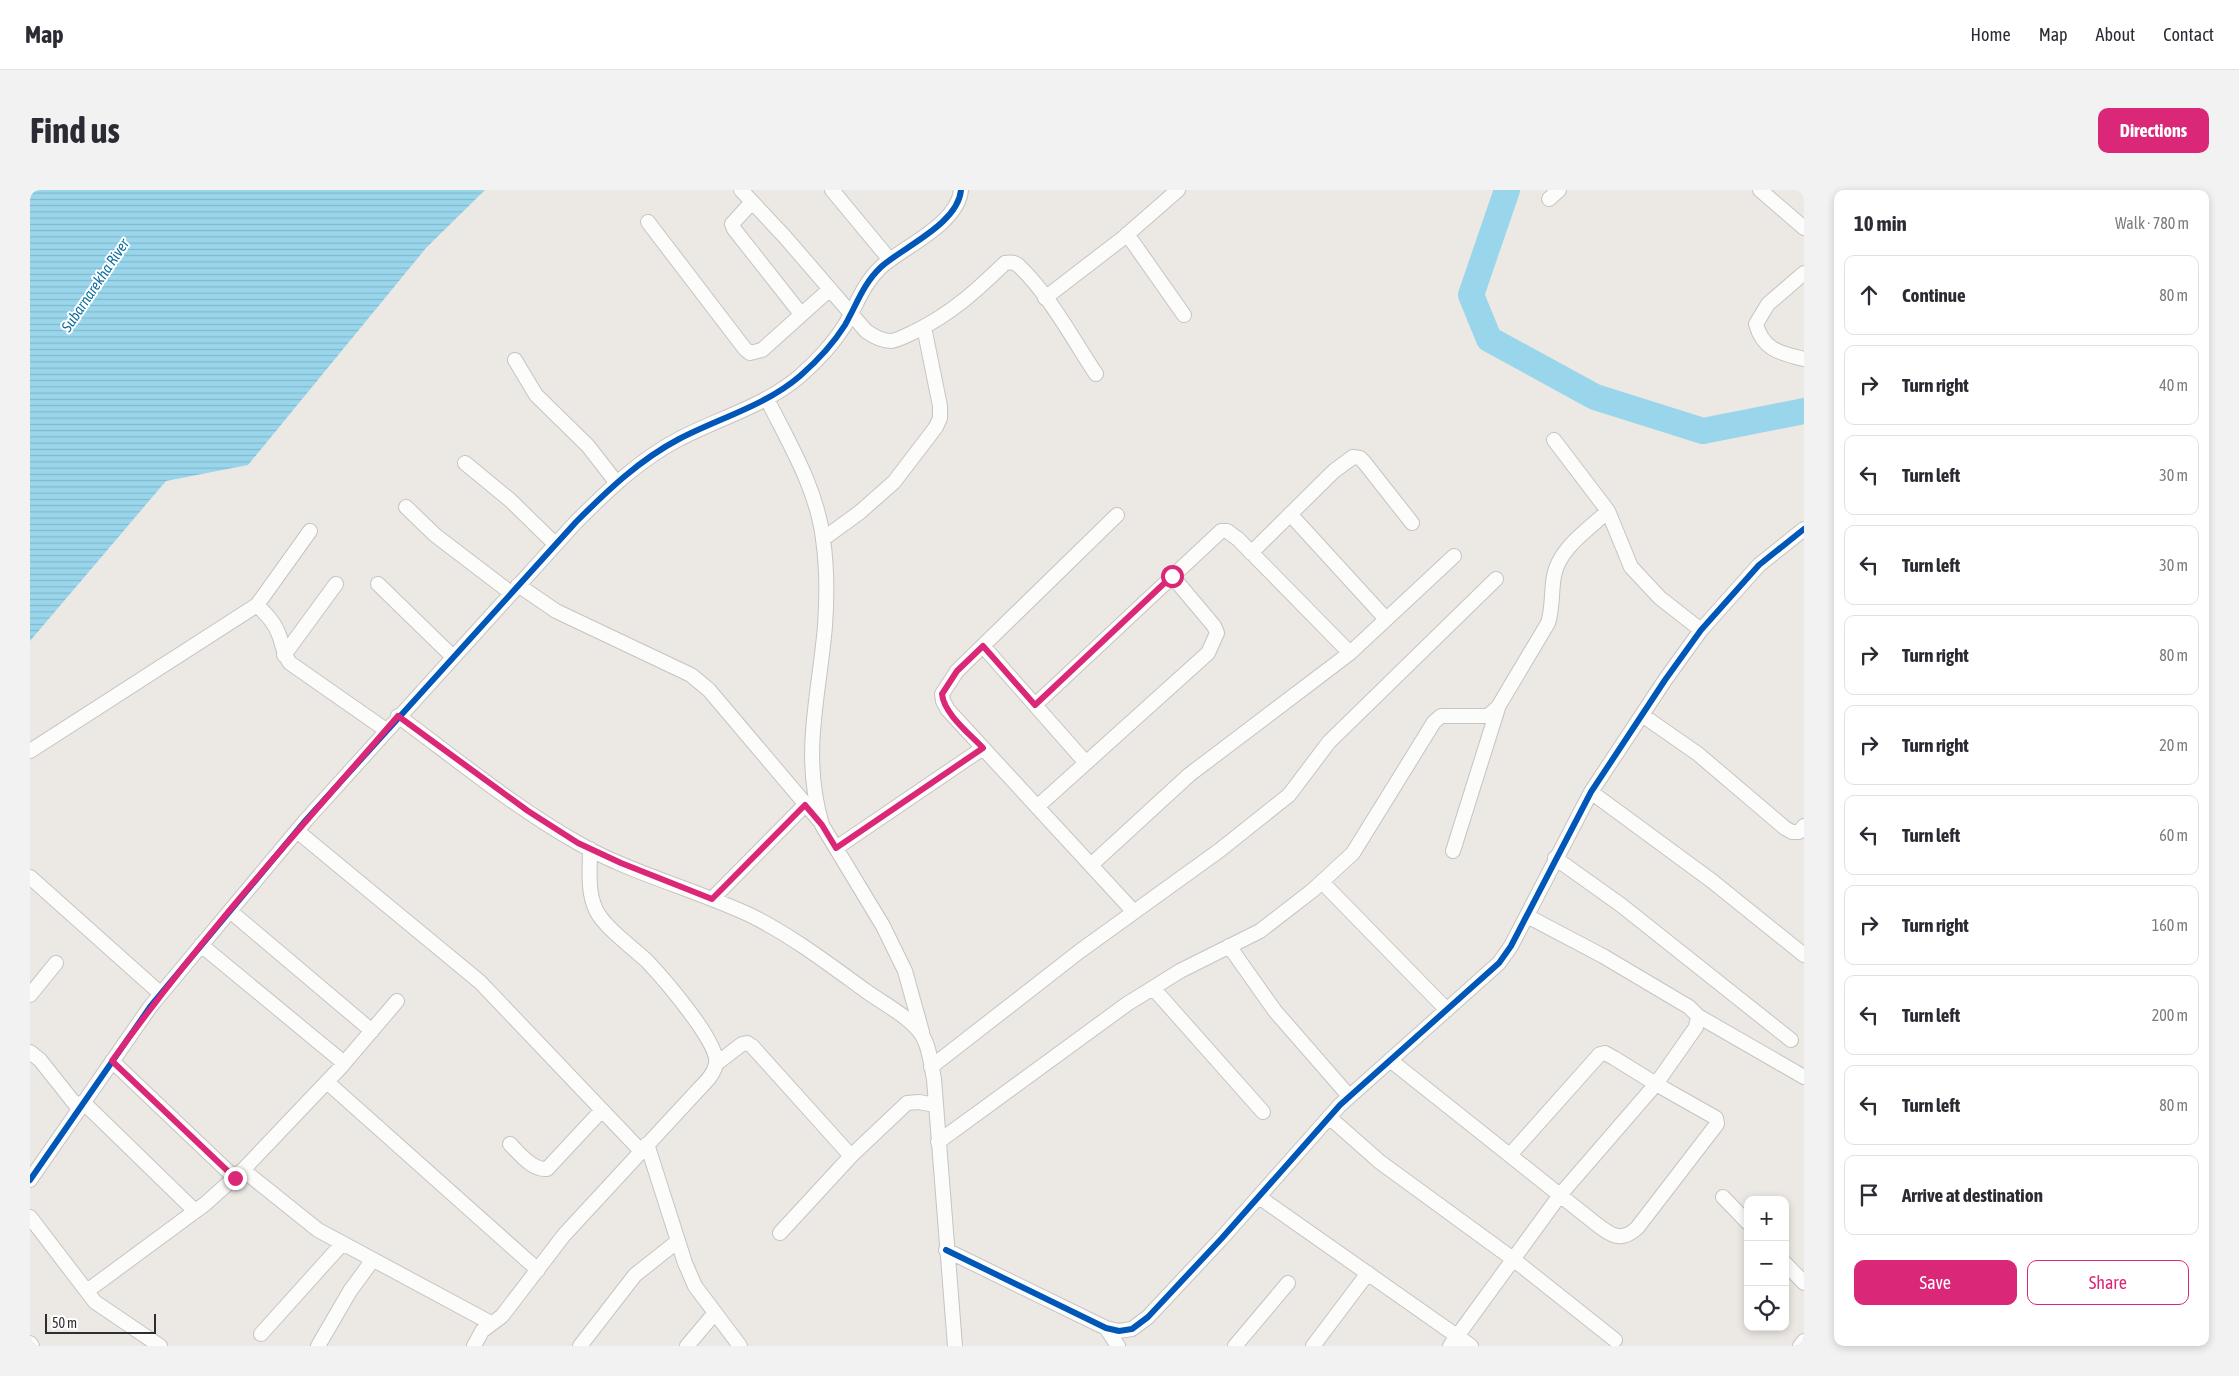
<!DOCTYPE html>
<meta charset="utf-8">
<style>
:root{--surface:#fff;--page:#f2f2f3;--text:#2b2b33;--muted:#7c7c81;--line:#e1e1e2;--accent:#db2777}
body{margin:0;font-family:"Asap Condensed",sans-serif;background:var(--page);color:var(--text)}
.controls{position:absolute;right:15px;bottom:15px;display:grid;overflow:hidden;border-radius:10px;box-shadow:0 2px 8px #0003}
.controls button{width:45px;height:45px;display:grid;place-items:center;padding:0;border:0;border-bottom:1px solid var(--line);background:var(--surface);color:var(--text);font:25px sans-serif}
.scale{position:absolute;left:15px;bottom:12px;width:111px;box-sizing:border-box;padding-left:5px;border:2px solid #2e2e2e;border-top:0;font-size:14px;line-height:18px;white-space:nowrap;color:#2e2e2e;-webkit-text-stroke:4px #fff;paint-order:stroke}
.stop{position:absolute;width:15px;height:15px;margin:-11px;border:4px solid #db2777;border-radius:50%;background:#fff}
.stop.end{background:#db2777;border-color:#fff;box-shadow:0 1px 5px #0008}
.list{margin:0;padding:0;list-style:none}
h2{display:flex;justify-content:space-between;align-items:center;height:65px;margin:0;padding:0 20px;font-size:21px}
h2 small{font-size:16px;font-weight:400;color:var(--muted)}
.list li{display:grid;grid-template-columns:32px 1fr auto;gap:15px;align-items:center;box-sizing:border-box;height:80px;margin:0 10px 10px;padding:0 10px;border:1px solid var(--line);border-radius:10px}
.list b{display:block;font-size:19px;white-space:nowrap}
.list em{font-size:16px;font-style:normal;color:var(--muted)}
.actions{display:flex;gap:10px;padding:15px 20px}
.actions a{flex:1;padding:11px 0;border:1px solid var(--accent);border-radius:10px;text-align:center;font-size:18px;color:var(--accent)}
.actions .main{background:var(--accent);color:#fff}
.icon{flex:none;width:28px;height:28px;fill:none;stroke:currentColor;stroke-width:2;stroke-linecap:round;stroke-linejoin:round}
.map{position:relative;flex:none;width:1774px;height:1156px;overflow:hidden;border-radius:10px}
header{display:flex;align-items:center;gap:30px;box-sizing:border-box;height:70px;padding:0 25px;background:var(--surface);border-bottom:1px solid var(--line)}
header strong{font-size:24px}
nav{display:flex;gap:28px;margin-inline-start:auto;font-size:18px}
.intro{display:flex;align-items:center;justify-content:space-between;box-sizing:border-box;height:120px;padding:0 30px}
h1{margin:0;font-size:35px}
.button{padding:12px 22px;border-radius:10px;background:var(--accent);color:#fff;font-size:18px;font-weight:700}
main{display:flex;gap:30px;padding:0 30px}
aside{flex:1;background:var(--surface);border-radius:10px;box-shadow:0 2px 8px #0003}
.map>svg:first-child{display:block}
</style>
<header>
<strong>Map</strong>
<nav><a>Home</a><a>Map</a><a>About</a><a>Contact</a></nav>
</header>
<div class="intro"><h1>Find us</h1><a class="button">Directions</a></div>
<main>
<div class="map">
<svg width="1774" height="1156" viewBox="0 0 1774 1156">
<defs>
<pattern id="water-rules" width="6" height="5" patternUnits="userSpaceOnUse" patternTransform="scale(1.25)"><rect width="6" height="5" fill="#99d6ec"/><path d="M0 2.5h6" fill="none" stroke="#84b8cb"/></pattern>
</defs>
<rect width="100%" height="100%" fill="#ece8e4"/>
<!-- water -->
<path fill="url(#water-rules)" d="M0,0H455L396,58L218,275L136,291L0,451Z"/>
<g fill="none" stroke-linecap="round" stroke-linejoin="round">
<!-- river -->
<path stroke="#99d6ec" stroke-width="26" d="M1477,0L1441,105L1459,149L1565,207L1673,241L1774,221"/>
<!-- minor casing -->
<g stroke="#c5c4c5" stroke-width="16">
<path id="minor" d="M711,0L755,47L836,141C843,146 852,151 861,151C869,150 879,144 886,141C922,123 946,101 975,73C981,72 985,72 989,76C1018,103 1044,151 1066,184
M802,0L860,70
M1730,0L1774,38
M1519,9L1529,0
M722,12L702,34L704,39L771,124
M618,32L715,159L720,163L732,160L800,99
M1097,44L1154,125
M1774,83L1738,114L1726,134C1733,160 1750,163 1774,169
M1015,108L1093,48L1148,0
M485,170L506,205L558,256L586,292
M737,209C759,253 787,299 793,349C797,377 797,408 795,436C789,507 771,564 792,635L853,736L875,781L892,842
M1524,250L1578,321L1601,377L1630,408L1671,440
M435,273L480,310L525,354
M376,317L405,345L481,403
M1260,324L1356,429
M1087,325L927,481L912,504L913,511L918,520L1104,722
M793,349L830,322L864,292L906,237L910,228V216L894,137
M1221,363L1304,281L1323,267L1330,268L1334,272L1382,333
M348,394L422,466
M488,395L526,421L661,485L679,500L789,630
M227,415C236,424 245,433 249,445C253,455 253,464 260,473L356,540
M953,456L1056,573
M254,465L306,394
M1005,515L1191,341H1197L1208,349L1320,463
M1612,525L1668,564L1755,638L1762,642H1769L1774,636
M368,526C425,568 487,619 548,653C602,684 665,699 722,726C762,746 800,775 836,801C854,814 880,827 892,845C900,858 901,875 904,889L925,1156
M0,561L227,415L280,341
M1561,602L1682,691L1774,765
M1007,617L1178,463L1187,443L1184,436L1142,386
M267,641L450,792L611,961
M806,658L953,558
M1423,661L1468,518
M1525,668L1591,715L1761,850
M1061,675L1159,585L1320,463L1424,366
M0,687L131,804
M1292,692L1417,820
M682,709L775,615
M200,721L342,841
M171,755L314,873
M1199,756L1245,821L1319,906
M1123,798L1233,922
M0,805L26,773
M1668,826L1774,887
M0,862L10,870L49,919
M1360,870L1565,1033C1580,1045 1591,1053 1607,1038L1687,934L1686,928L1626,894L1584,868L1575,863L1570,864L1480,965
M82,871L205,988
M686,874L712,854L717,853L722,856L821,966
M901,877L1050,761L1190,660L1259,605L1299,552L1466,389
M297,892L508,1080
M53,912L165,1021
M1299,927L1350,972L1483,1069L1585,1150
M908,952L1097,814L1150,781L1230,741L1283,700L1323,663L1404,532L1411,526H1458L1468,517L1518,433C1523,417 1521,403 1524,386C1529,358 1558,340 1578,321
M480,954C490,964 502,980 517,979L572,920
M617,954L655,1073L665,1096L710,1156
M213,980L288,1040L461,1133
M0,990L120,817L154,776L276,630L546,332C577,301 609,270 649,249C689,228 735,216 770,186C786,172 803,154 815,135C827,114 833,94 851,77C873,57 928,34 931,0
M1229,1007L1441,1156
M1693,1007L1718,1033
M0,1027L65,1112L130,1156
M750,1043L821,966L877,913L889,912L905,915
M916,1060L1076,1138L1089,1141L1102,1139L1118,1127L1192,1048L1310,915L1469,773L1481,756L1561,602L1635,490L1671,440L1729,375L1774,339
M1755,1073L1774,1093
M57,1101L175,1014L213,980L310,878L367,811
M1076,1138L1088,1156
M231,1144L312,1054
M0,1153L2,1156
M288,1156L320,1101L342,1071
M444,1156L452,1141L472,1126L534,1045L669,899C676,892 684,884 686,874C690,853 632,787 617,771C602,757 574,737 566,720C557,701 560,679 560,659
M550,1156L605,1085L648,1051
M657,1156L684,1124
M1205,1156L1258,1093
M1283,1156L1338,1083
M1420,1156L1530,1005L1626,894L1666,837L1668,826L1659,817L1573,766L1497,726
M1770,1156L1774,1151"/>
</g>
<!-- minor -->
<use href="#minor" stroke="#fcfcfb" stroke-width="14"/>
<!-- cycleway casing -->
<g stroke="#fff" stroke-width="9">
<path id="cycleway" d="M0,990L120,817L154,776L276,630L546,332C577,301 609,270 649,249C689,228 735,216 770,186C786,172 803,154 815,135C827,114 833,94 851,77C873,57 928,34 931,0
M916,1060L1076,1138L1089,1141L1102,1139L1118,1127L1192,1048L1310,915L1469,773L1481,756L1561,602L1635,490L1671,440L1729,375L1774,339"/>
</g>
<!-- cycleway -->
<use href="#cycleway" stroke="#0057b8" stroke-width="6"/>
</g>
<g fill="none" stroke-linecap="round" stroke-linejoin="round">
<!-- route -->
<path stroke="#db2777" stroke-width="6" d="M205,988L82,871C169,749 270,639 368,526L498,621L548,653L591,673L682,709L775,615L792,635L806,658L953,558C940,544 914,524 912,504L927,481L953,456L1005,515L1142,386"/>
</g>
<g text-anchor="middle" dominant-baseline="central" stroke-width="4" stroke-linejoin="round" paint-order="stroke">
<!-- water labels -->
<g font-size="15" font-style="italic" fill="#0d6fa3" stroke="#fff">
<text transform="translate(65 95) rotate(-56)">Subarnarekha River</text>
</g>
</g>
</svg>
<div class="controls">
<button>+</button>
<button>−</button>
<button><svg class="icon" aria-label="locate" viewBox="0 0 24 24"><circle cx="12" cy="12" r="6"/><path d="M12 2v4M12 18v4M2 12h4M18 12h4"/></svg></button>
</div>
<div class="scale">50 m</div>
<div class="stop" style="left:1142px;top:386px"></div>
<div class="stop end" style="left:205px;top:988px"></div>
</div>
<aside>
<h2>10 min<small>Walk · 780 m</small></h2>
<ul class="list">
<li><svg class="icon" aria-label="ahead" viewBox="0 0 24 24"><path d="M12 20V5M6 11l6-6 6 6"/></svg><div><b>Continue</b></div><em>80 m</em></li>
<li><svg class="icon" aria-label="right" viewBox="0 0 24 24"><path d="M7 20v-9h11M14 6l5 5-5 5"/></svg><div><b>Turn right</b></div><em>40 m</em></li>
<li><svg class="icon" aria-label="left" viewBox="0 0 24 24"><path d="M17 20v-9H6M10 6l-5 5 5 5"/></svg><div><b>Turn left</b></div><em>30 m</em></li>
<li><svg class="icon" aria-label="left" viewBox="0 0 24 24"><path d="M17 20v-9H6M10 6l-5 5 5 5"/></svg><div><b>Turn left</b></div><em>30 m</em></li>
<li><svg class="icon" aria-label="right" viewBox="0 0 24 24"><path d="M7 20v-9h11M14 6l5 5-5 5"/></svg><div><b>Turn right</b></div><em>80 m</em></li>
<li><svg class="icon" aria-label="right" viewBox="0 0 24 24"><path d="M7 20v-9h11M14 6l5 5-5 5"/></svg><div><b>Turn right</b></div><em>20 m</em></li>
<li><svg class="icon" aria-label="left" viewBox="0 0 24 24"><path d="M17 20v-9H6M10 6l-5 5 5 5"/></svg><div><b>Turn left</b></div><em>60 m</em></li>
<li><svg class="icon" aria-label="right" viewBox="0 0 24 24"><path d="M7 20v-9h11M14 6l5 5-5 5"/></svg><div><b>Turn right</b></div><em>160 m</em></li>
<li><svg class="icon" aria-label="left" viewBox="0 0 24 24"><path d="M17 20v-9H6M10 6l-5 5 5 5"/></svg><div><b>Turn left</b></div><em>200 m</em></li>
<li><svg class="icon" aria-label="left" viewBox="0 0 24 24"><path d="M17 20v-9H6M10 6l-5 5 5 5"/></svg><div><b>Turn left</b></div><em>80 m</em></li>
<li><svg class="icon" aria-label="arrive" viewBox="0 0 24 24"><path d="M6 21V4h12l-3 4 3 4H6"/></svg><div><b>Arrive at destination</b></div></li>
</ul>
<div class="actions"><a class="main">Save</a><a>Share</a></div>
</aside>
</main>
